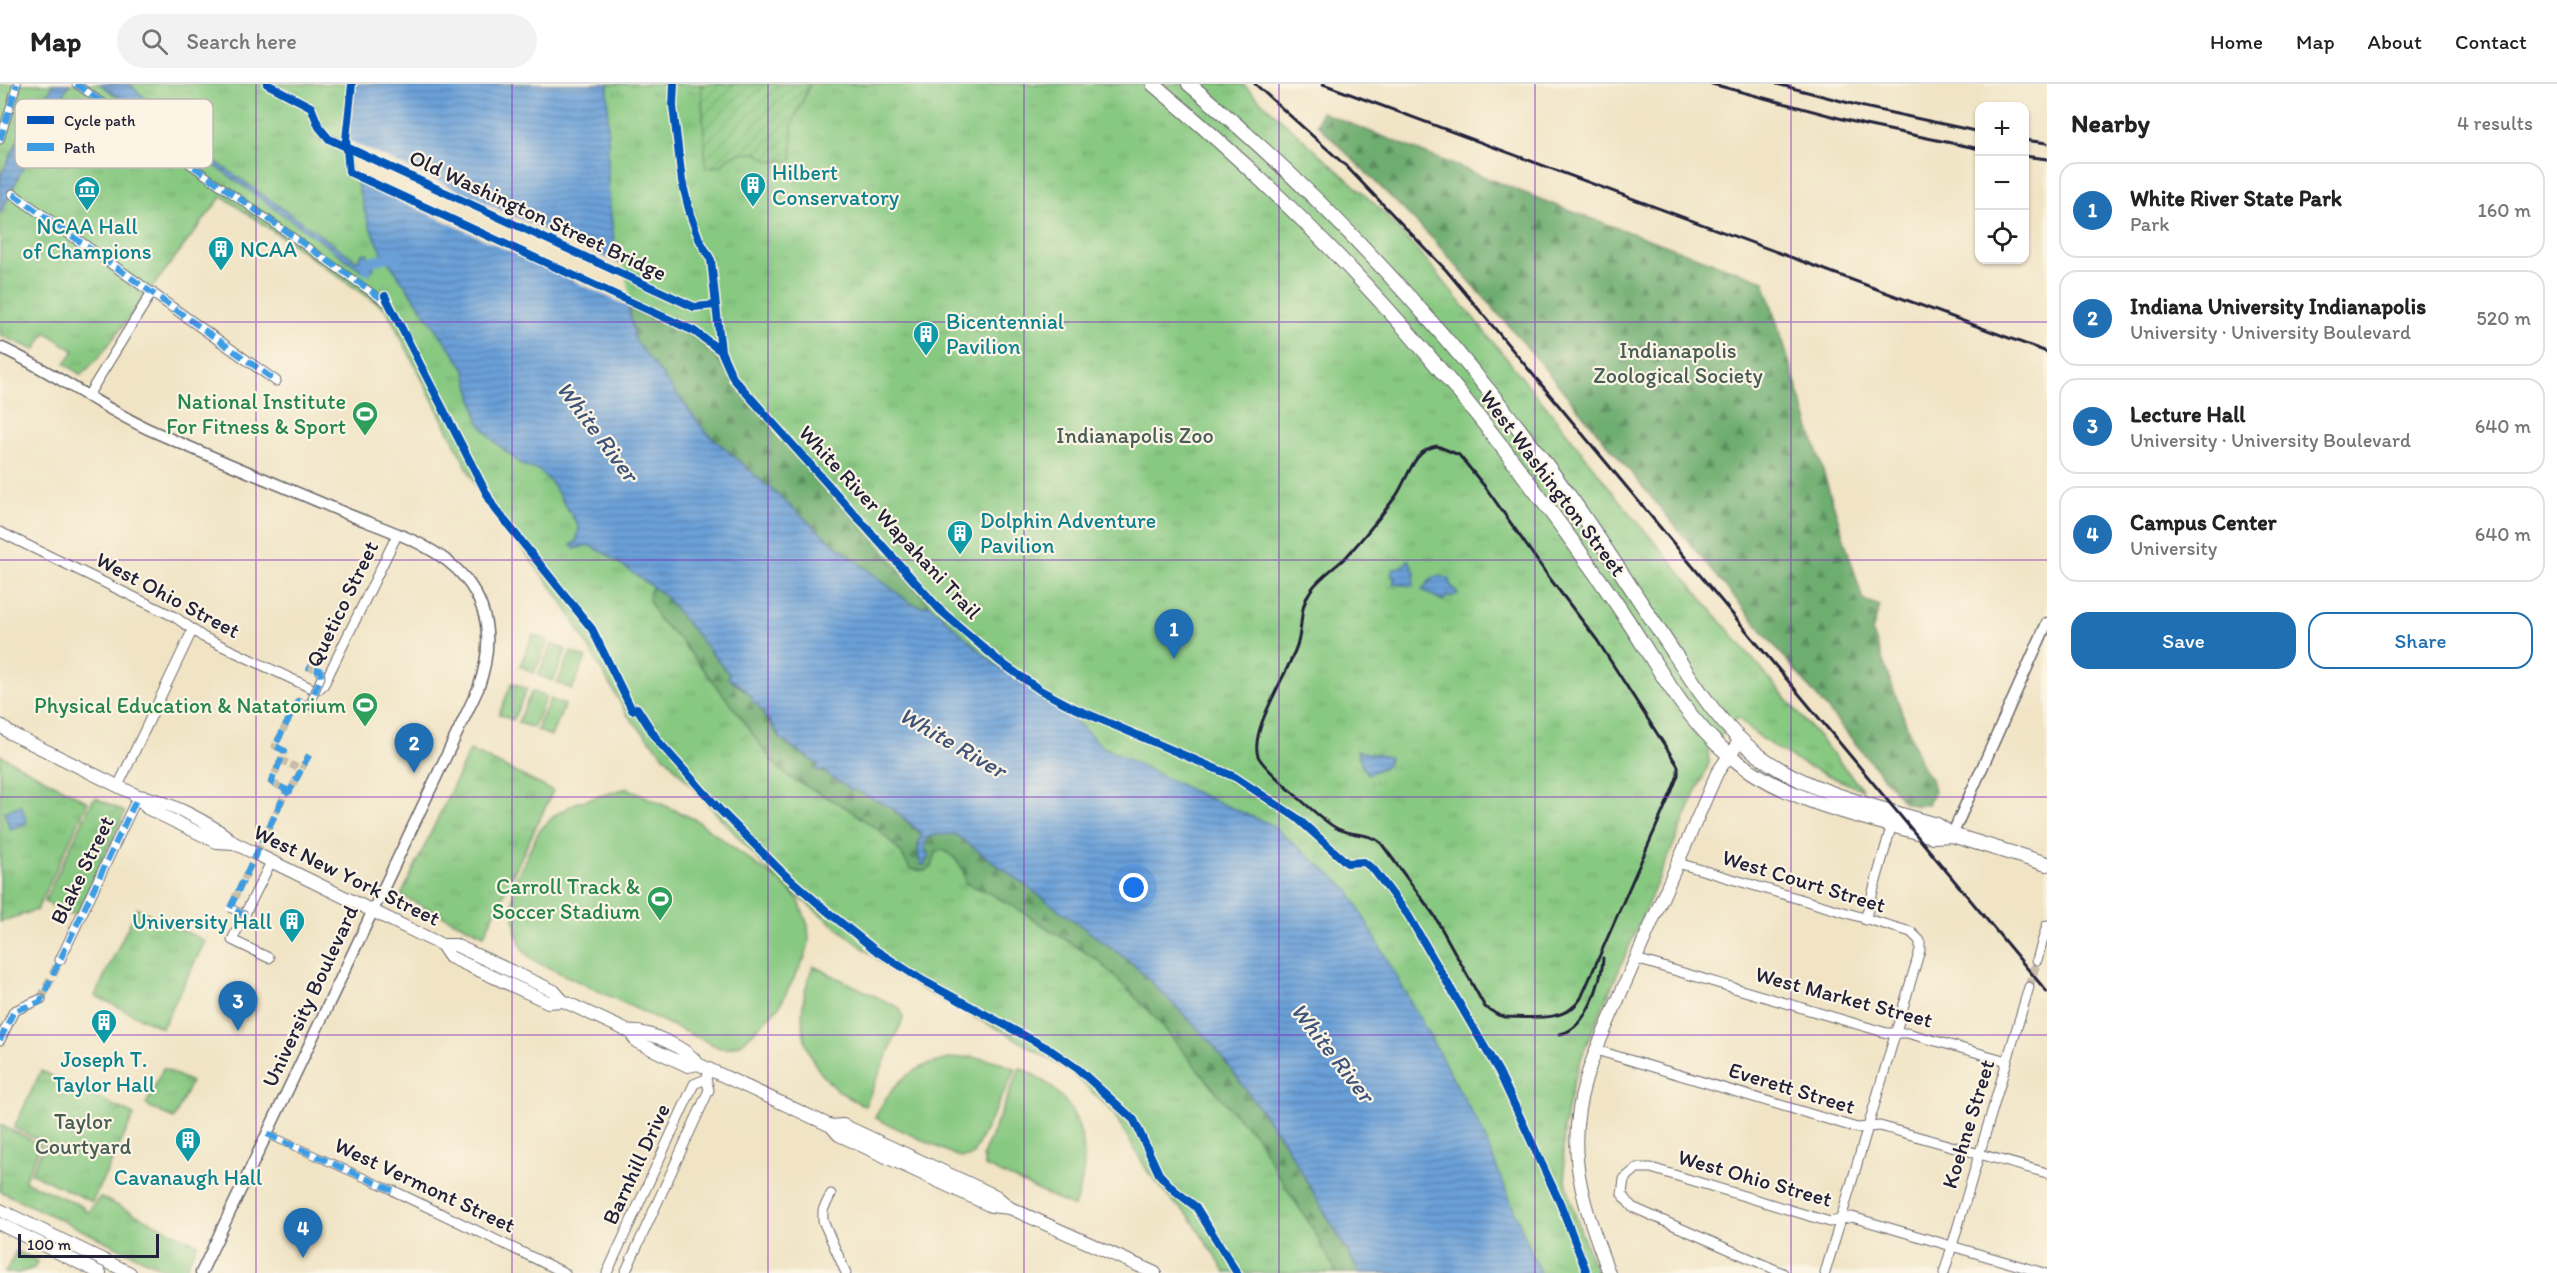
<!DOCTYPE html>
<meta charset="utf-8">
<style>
:root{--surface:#fff;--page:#f2f2f2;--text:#222;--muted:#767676;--line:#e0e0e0;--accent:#1f6fb2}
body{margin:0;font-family:Itim,sans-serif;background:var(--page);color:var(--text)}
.controls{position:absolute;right:18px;top:18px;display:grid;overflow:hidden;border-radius:12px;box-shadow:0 2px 4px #0004}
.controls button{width:54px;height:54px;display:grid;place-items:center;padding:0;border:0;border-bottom:2px solid var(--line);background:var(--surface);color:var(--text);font:30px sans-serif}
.scale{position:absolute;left:18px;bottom:15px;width:141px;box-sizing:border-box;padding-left:6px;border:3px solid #22223b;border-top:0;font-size:16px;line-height:21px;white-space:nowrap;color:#22223b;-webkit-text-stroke:4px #fcf5e5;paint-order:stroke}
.you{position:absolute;left:1134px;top:804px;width:21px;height:21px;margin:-15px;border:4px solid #fff;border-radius:50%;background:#1a73e8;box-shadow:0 0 0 9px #1a73e833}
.badge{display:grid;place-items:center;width:39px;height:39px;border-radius:50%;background:var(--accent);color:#fff;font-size:20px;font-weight:700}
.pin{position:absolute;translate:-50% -50px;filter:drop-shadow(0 2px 3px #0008)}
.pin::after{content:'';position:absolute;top:32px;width:21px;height:18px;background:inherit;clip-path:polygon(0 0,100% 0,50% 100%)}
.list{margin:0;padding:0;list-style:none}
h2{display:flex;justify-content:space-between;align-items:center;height:78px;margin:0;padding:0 24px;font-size:26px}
h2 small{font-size:20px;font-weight:400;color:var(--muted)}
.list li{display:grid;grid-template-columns:39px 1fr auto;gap:18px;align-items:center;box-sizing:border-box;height:96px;margin:0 12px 12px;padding:0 12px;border:2px solid var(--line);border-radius:18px}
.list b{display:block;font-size:22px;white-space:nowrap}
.list p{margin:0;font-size:20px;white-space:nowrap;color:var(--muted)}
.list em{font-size:20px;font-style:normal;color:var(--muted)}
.actions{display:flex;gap:12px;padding:18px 24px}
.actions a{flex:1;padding:14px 0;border:2px solid var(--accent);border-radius:18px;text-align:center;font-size:21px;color:var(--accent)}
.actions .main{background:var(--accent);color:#fff}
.icon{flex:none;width:33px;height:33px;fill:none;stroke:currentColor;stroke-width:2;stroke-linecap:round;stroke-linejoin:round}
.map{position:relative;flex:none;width:2047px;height:1189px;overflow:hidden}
header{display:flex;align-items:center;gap:36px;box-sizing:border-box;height:84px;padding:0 30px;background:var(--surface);border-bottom:2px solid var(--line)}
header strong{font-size:28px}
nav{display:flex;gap:33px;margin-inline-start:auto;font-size:21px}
.search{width:420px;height:54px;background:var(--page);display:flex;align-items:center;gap:15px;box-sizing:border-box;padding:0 21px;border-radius:33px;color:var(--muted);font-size:22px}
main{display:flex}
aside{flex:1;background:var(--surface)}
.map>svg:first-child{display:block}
</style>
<header>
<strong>Map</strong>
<div class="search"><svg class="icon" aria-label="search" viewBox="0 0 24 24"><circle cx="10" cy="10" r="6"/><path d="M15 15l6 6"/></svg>Search here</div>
<nav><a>Home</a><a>Map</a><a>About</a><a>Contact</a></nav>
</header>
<main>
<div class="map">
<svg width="2047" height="1189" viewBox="0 0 2047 1189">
<defs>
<pattern id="grass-tufts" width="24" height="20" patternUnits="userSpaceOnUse" patternTransform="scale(1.5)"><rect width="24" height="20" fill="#88c982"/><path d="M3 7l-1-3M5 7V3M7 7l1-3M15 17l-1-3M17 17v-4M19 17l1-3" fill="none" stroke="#75ac71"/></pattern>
<pattern id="forest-firs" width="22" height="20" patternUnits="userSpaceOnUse" patternTransform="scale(1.5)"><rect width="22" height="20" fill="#6ead70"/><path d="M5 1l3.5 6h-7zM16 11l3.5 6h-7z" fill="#5a8c5d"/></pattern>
<pattern id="garden-furrows" width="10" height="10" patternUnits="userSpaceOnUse" patternTransform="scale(1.5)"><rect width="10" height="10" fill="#88c982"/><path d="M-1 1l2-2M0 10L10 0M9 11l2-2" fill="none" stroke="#75ac71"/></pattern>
<pattern id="water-rules" width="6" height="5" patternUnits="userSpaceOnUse" patternTransform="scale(1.5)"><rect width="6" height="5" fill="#6ba0d8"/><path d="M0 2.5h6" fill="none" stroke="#5882b0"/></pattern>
</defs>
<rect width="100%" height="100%" fill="#fcf5e5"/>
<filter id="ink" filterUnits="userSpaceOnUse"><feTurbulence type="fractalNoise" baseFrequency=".0167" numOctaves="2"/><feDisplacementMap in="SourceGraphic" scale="12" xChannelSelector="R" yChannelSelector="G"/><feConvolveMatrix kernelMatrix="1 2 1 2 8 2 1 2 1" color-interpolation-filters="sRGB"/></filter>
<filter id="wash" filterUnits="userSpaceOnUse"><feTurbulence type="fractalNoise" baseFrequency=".008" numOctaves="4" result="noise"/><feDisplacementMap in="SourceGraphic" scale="24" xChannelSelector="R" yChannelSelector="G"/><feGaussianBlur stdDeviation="1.35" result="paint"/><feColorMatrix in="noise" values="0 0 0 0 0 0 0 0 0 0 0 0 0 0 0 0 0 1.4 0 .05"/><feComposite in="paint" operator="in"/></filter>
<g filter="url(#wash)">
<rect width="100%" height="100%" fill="#f0e4c5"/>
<!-- grass -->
<path fill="url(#grass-tufts)" stroke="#55765e" stroke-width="1.5" d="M0,0H1242L1378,123L1426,176L1556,335L1619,416L1863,706C1815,686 1775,671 1737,633L1708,667L1709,679L1585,964C1571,1002 1560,1042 1564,1082C1568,1119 1584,1155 1597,1189H1226L1190,1133L1169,1114L1148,1088L1113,1028L1072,989L1004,948L932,911L891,886L777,796L628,632L562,517L479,407L387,226L222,112L99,273L81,291L65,279L74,267L46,248L35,266L0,251Z
M470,666L553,707L484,851L401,812Z
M0,671L88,718L37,826L0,838Z
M96,714L125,728L77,829L70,830L44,818L93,716Z
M137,824L205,857L162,944L95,912Z
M163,984L191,998L174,1035L146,1021Z
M41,987L134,1031L92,1118L31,1089L45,1059L14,1044Z
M0,1041L41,1060L24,1097L84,1123V1126L88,1128L100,1113L197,1160L184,1189H172L0,1107Z
M16,1167L38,1177L34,1184L18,1189H5Z"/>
<!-- forest -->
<path fill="url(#forest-firs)" stroke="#486856" stroke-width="1.5" d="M1321,28L1565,125L1764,197L1863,516L1880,522L1872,547L1922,683L1931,695L1934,707L1928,720L1916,722L1904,718L1522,257L1433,155L1317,40Z
M629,224L701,256L754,321L929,520L923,523L910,519L822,450L705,347L635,257Z
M653,503L664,511L729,590L733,599C744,604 765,621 764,633C773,638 775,649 782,656C793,665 806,673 819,681L816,686C825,690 844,694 849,705L854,704L893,725L922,751L918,761L919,776L924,781L929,772L925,765L926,755L934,751L955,749L1132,879L1211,958L1284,1058L1360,1189H1336L1313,1145L1277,1089L1256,1051L1237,1033L1155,933L1099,877L1016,824L987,808L965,799C965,783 957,774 943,766L936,768L932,783L924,787L910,785L901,769L881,748L845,723L787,692L771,676L737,628L679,555L659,536L649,516L650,507Z"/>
<!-- garden -->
<path fill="url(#garden-furrows)" stroke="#55765e" stroke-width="1.5" d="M701,0H810L792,40V76L769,77L757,69H740L729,73L721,82L706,83Z"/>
<!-- pitch -->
<path fill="#88c982" stroke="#55765e" stroke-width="1.5" d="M533,551L548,557L534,589L520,582Z
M552,560L566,566L553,597L538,591Z
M571,568L586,574L572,605L557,599Z
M512,599L527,605L513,636L499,630Z
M532,607L546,613L533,644L518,638Z
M550,615L565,621L551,652L537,646Z
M627,704L696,736L785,802L799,817L808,842L809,858L805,873L779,923L742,959L729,964H720L534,877L523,866L516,848L513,825L514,799L539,747L555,731L576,719Z
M813,882L900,924L903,935L865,1022C805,995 789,941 813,882Z
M972,973L996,977L1016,985L972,1072L961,1074L875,1034C896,989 924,975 972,973Z
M1020,984C1080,1010 1097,1064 1074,1123L985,1082L983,1071Z"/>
<!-- water -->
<path fill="url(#water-rules)" stroke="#46618a" stroke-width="1.5" d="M54,0H70L64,8L66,13L39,51L0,131V93L25,43Z
M100,0H129L145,14L142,19L167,38L168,44L357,177L362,170L367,169L374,185L364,188Z
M355,0H608V104L613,149L635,256L705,347L822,450L910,519L923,523L929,520L996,581L1068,630L1103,663L1201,711L1270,740L1348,805L1481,1045L1540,1189H1360L1284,1058L1211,958L1132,879L955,750L934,751L926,755L925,765L929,772L924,781H921C916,771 918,760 922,750L893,725L854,705L851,707C844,698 829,695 826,688L815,686L819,681L782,656L770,637L764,633V627L760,626L758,620L752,618L753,615L744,604L728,594L729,590L664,511L606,470L588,461L575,465L571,461L576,458L579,443L551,398L538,386L522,381L494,357L479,339L465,285L383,170L369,141L358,104L349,57Z
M1409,476L1415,489L1413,502L1393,500L1395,494L1391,490L1393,485L1402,482Z
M1440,492L1450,495V500L1458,510L1450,513L1447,512L1443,517L1422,506L1432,494Z
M1357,667L1389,673L1388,681L1368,690L1364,686Z
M21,721L27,739L10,745L4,728Z"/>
<!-- pier -->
<path fill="#f0e4c5" d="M347,56L623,182L632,224L354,95Z"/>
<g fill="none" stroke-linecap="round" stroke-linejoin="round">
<!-- canal -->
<path stroke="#6ba0d8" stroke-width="10" d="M367,186L365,179L388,173H399"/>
</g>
</g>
<g filter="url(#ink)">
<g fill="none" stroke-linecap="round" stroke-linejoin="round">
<!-- pedestrian-tunnel -->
<path stroke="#c7bda9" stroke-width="7" stroke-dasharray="7 3.5" stroke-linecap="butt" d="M307,583L320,586
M281,676L300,685
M285,710L287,706L271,698L285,667L275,662L298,617L301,619
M230,824L285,710L290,707L309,671"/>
<!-- minor-tunnel -->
<path stroke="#c7bda9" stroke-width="9" stroke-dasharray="9 4.5" stroke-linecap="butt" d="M2029,903L2037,876
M41,915L60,876"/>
<!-- pedestrian casing -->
<g stroke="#6a666b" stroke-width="9">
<path id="pedestrian" d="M76,0L389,221
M267,0L311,23L324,51L347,63
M0,56L17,0
M267,1050L394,1107"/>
</g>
<!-- minor casing -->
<g stroke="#6a666b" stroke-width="11">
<path id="minor" d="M13,110L276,297
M87,313L152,208
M0,448L175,533L203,553L313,605H319L324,600L397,451
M118,702L193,545
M1678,779L1911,848L1920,857V866L1825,1189
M1865,836L1892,740
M269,874L232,856L271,778
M1636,875L1887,949H1907L2007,977
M60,876L138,712
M2037,876L2047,841
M0,956L14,927L41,915
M1596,966L1857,1044L1880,1042L2047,1089
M394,1107L565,1189
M831,1110L823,1126V1137L846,1189
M607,1189L694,1000L706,995
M625,1189L709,1006L706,995L710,985
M1783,1189L1632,1123L1622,1110L1624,1095L1637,1084H1651L1830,1138L1852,1133L2044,1189
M1944,1189L2029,903"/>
</g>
<!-- tertiary casing -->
<g stroke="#6a666b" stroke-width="13">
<path id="tertiary" d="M0,263C52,287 97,321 148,345C213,374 280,401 345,429C385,446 436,459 465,494C492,527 492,566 478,605L201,1189
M1952,751L2047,539"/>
</g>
<!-- secondary casing -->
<g stroke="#6a666b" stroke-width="14">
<path id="secondary" d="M0,641L10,649L138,712C164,715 215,741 234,759L442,861L450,873L548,918L563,917
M138,712L147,724L217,758L234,759
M442,861H455L554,907L563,917L630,948L637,958L688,982L698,980
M630,948C648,946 687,964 698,980L831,1042L839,1051L991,1122L1010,1124
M831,1042L843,1041L996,1112L1010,1124L1155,1189
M0,1126L130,1189
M0,1140L100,1189
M1609,1189C1577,1104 1561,1055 1596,966L1717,689L1740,656"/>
</g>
<!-- primary casing -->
<g stroke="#6a666b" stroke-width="16">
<path id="primary" d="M1153,0C1292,116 1417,247 1524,392C1560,440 1595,487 1628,537C1658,583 1685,634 1728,670C1784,718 1864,733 1933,752L1952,751
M1189,0C1334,121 1463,264 1573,417C1607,466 1639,516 1672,566C1697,604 1720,641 1757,670C1808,709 1876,723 1937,741L1952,751L2047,780"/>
</g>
<!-- pedestrian -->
<use href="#pedestrian" stroke="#fff" stroke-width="7"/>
<!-- minor -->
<use href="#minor" stroke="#fff" stroke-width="9"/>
<!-- tertiary -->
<use href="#tertiary" stroke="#fff" stroke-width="10"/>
<!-- secondary -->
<use href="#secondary" stroke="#fff" stroke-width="12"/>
<!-- primary -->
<use href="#primary" stroke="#fff" stroke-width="14"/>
<!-- rail -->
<path stroke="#22223b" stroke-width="3" d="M1255,0L1346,82L1446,186L2047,908
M1323,0L2047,268
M1712,0L1865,41L1980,65
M1777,0L1864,23L1980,48
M2024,56L2047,59
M2024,72L2047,75
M1437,362L1459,371L1486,404L1548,492L1597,556L1678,682V691L1671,709L1581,914C1566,939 1531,933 1505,933L1498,931L1485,923L1434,831L1381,759C1368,748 1352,752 1338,745C1325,739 1263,684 1258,672C1249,645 1290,587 1298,558C1303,540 1299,523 1311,506C1320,493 1336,483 1347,472C1364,453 1381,432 1396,412C1408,395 1413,365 1437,362Z
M1559,950C1586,947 1602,897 1603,874"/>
<!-- pedestrian-bridge casing -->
<g stroke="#6a666b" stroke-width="9" stroke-linecap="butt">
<path id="pedestrian-bridge" d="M301,619L309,622L321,593L320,586
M230,824L246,832"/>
</g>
<!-- pedestrian-bridge -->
<use href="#pedestrian-bridge" stroke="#fff" stroke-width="7"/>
<!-- quiet -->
<path stroke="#3c9ce2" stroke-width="6" stroke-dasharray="12 6" stroke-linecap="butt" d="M76,0L388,219
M0,56L17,0
M13,110L276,297
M285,710L287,706L271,698L285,667L275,662L298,617L309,622L321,593L320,586L307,583
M246,832L230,824L285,710L290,707L309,671
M0,956L14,927L40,918L138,712
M267,1050L394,1107"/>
<!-- cycleway casing -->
<g stroke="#fcf5e5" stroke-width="11">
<path id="cycleway" d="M267,0L311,23L319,43L329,55L694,223L716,221
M352,0L346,55L349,88L694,247L721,267
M674,0L673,22L682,97L690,130L699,155L711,176L721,267L733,294L940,526L999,577L1040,606L1074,624L1235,693L1297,734L1347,779L1364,778L1374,786L1408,831L1499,988L1560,1119L1587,1189
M385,212L493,422L592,545L632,626L637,624L658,657L719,725L783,789L828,828L874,865L922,896L1049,965L1078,985L1134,1036L1159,1090L1174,1106L1196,1123L1237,1189"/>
</g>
<!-- cycleway -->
<use href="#cycleway" stroke="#0057b8" stroke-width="8"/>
</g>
</g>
<!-- grid -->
<path fill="none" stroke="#7b2cbf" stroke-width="1.5" stroke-opacity="0.55" d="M256,0V1189M512,0V1189M768,0V1189M1024,0V1189M1279,0V1189M1535,0V1189M1791,0V1189M0,238H2047M0,476H2047M0,713H2047M0,951H2047"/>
<!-- icons -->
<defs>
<g id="building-pin" transform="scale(1.35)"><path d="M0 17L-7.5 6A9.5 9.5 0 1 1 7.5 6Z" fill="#0f9aa8" stroke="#fcf5e5"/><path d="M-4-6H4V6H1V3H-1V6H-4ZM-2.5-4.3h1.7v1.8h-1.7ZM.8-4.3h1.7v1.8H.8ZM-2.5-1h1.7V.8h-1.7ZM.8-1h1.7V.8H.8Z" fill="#fff"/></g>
<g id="museum-pin" transform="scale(1.35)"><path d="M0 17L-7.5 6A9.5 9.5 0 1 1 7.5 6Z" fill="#0f9aa8" stroke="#fcf5e5"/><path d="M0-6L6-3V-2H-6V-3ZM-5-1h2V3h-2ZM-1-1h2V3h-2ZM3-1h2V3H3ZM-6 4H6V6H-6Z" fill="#fff"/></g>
<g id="stadium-pin" transform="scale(1.35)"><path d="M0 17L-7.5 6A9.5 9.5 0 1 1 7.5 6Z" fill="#2e9e5b" stroke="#fcf5e5"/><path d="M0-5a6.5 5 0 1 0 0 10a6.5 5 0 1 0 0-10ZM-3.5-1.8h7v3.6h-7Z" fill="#fff"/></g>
</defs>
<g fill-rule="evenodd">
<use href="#building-pin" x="753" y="101"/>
<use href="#museum-pin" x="87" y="105"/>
<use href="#building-pin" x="221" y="165"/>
<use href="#building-pin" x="926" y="250"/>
<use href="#stadium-pin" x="365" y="330"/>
<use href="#building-pin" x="960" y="449"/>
<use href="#stadium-pin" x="365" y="621"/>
<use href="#stadium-pin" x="660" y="815"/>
<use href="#building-pin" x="292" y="837"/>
<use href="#building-pin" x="104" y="938"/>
<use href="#building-pin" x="188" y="1056"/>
</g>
<g text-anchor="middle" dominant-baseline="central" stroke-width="4.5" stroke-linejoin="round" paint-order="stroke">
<!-- culture labels -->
<g font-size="22" fill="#0d838f" stroke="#fcf5e5" text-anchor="start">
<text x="772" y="88">Hilbert<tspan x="772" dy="25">Conservatory</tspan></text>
<text x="87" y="142" text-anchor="middle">NCAA Hall<tspan x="87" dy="25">of Champions</tspan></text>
<text x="240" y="165">NCAA</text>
<text x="946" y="237">Bicentennial<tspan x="946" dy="25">Pavilion</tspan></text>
<text x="980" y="436">Dolphin Adventure<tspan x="980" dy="25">Pavilion</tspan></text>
<text x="272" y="837" text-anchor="end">University Hall</text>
<text x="104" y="975" text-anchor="middle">Joseph T.<tspan x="104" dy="25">Taylor Hall</tspan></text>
<text x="188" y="1093" text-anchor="middle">Cavanaugh Hall</text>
</g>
<!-- street labels -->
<g font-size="22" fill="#22223b" stroke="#fcf5e5">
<text transform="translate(538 131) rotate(25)">Old Washington Street Bridge</text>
<text transform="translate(1553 399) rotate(53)">West Washington Street</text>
<text transform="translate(890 438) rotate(47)">White River Wapahani Trail</text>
<text transform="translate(168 511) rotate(28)">West Ohio Street</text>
<text transform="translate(342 520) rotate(-64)">Quetico Street</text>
<text transform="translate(82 786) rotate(-64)">Blake Street</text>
<text transform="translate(347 791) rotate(26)">West New York Street</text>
<text transform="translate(1804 797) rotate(17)">West Court Street</text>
<text transform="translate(310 912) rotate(-65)">University Boulevard</text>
<text transform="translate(1844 913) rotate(15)">West Market Street</text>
<text transform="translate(1792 1004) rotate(17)">Everett Street</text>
<text transform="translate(1968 1040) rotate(-73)">Koehne Street</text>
<text transform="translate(636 1080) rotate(-65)">Barnhill Drive</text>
<text transform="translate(1755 1094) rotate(16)">West Ohio Street</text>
<text transform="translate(425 1101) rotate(25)">West Vermont Street</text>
</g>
<!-- park labels -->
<g font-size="22" fill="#465c54" stroke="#fcf5e5">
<text x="1678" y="266">Indianapolis<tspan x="1678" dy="25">Zoological Society</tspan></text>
<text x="1135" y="351">Indianapolis Zoo</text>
<text x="83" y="1037">Taylor<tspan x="83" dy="25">Courtyard</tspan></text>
</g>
<!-- leisure labels -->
<g font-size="22" fill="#27864d" stroke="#fcf5e5" text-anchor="end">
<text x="346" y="317">National Institute<tspan x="346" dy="25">For Fitness &amp; Sport</tspan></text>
<text x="346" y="621">Physical Education &amp; Natatorium</text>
<text x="640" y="802">Carroll Track &amp;<tspan x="640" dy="25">Soccer Stadium</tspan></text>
</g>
<!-- water labels -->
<g font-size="24" font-style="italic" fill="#3f547a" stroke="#fcf5e5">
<text transform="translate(598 347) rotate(53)">White River</text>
<text transform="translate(953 658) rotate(30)">White River</text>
<text transform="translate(1333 968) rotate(52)">White River</text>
</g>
</g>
<!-- legend -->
<rect x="15" y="15" width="198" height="69" rx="9" fill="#fcf5e5" stroke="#bbb6b2" stroke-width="1.5"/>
<rect x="27" y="32" width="27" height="8" fill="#0057b8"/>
<rect x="27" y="59" width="27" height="8" fill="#3c9ce2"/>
<g font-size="16" fill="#22223b">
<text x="64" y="42">Cycle path</text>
<text x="64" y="69">Path</text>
</g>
</svg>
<div class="controls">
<button>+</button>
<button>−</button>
<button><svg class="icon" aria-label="locate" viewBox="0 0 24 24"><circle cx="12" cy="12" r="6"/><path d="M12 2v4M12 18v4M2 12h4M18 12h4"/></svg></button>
</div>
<div class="scale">100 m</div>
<div class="you"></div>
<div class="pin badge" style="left:1174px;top:575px">1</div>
<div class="pin badge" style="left:414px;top:689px">2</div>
<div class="pin badge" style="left:238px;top:947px">3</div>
<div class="pin badge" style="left:303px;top:1174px">4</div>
</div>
<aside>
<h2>Nearby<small>4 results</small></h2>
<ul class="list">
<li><span class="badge">1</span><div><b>White River State Park</b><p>Park</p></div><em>160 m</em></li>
<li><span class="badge">2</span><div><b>Indiana University Indianapolis</b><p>University · University Boulevard</p></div><em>520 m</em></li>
<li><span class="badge">3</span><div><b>Lecture Hall</b><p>University · University Boulevard</p></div><em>640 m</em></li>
<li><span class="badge">4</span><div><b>Campus Center</b><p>University</p></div><em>640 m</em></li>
</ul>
<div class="actions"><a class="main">Save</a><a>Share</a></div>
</aside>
</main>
